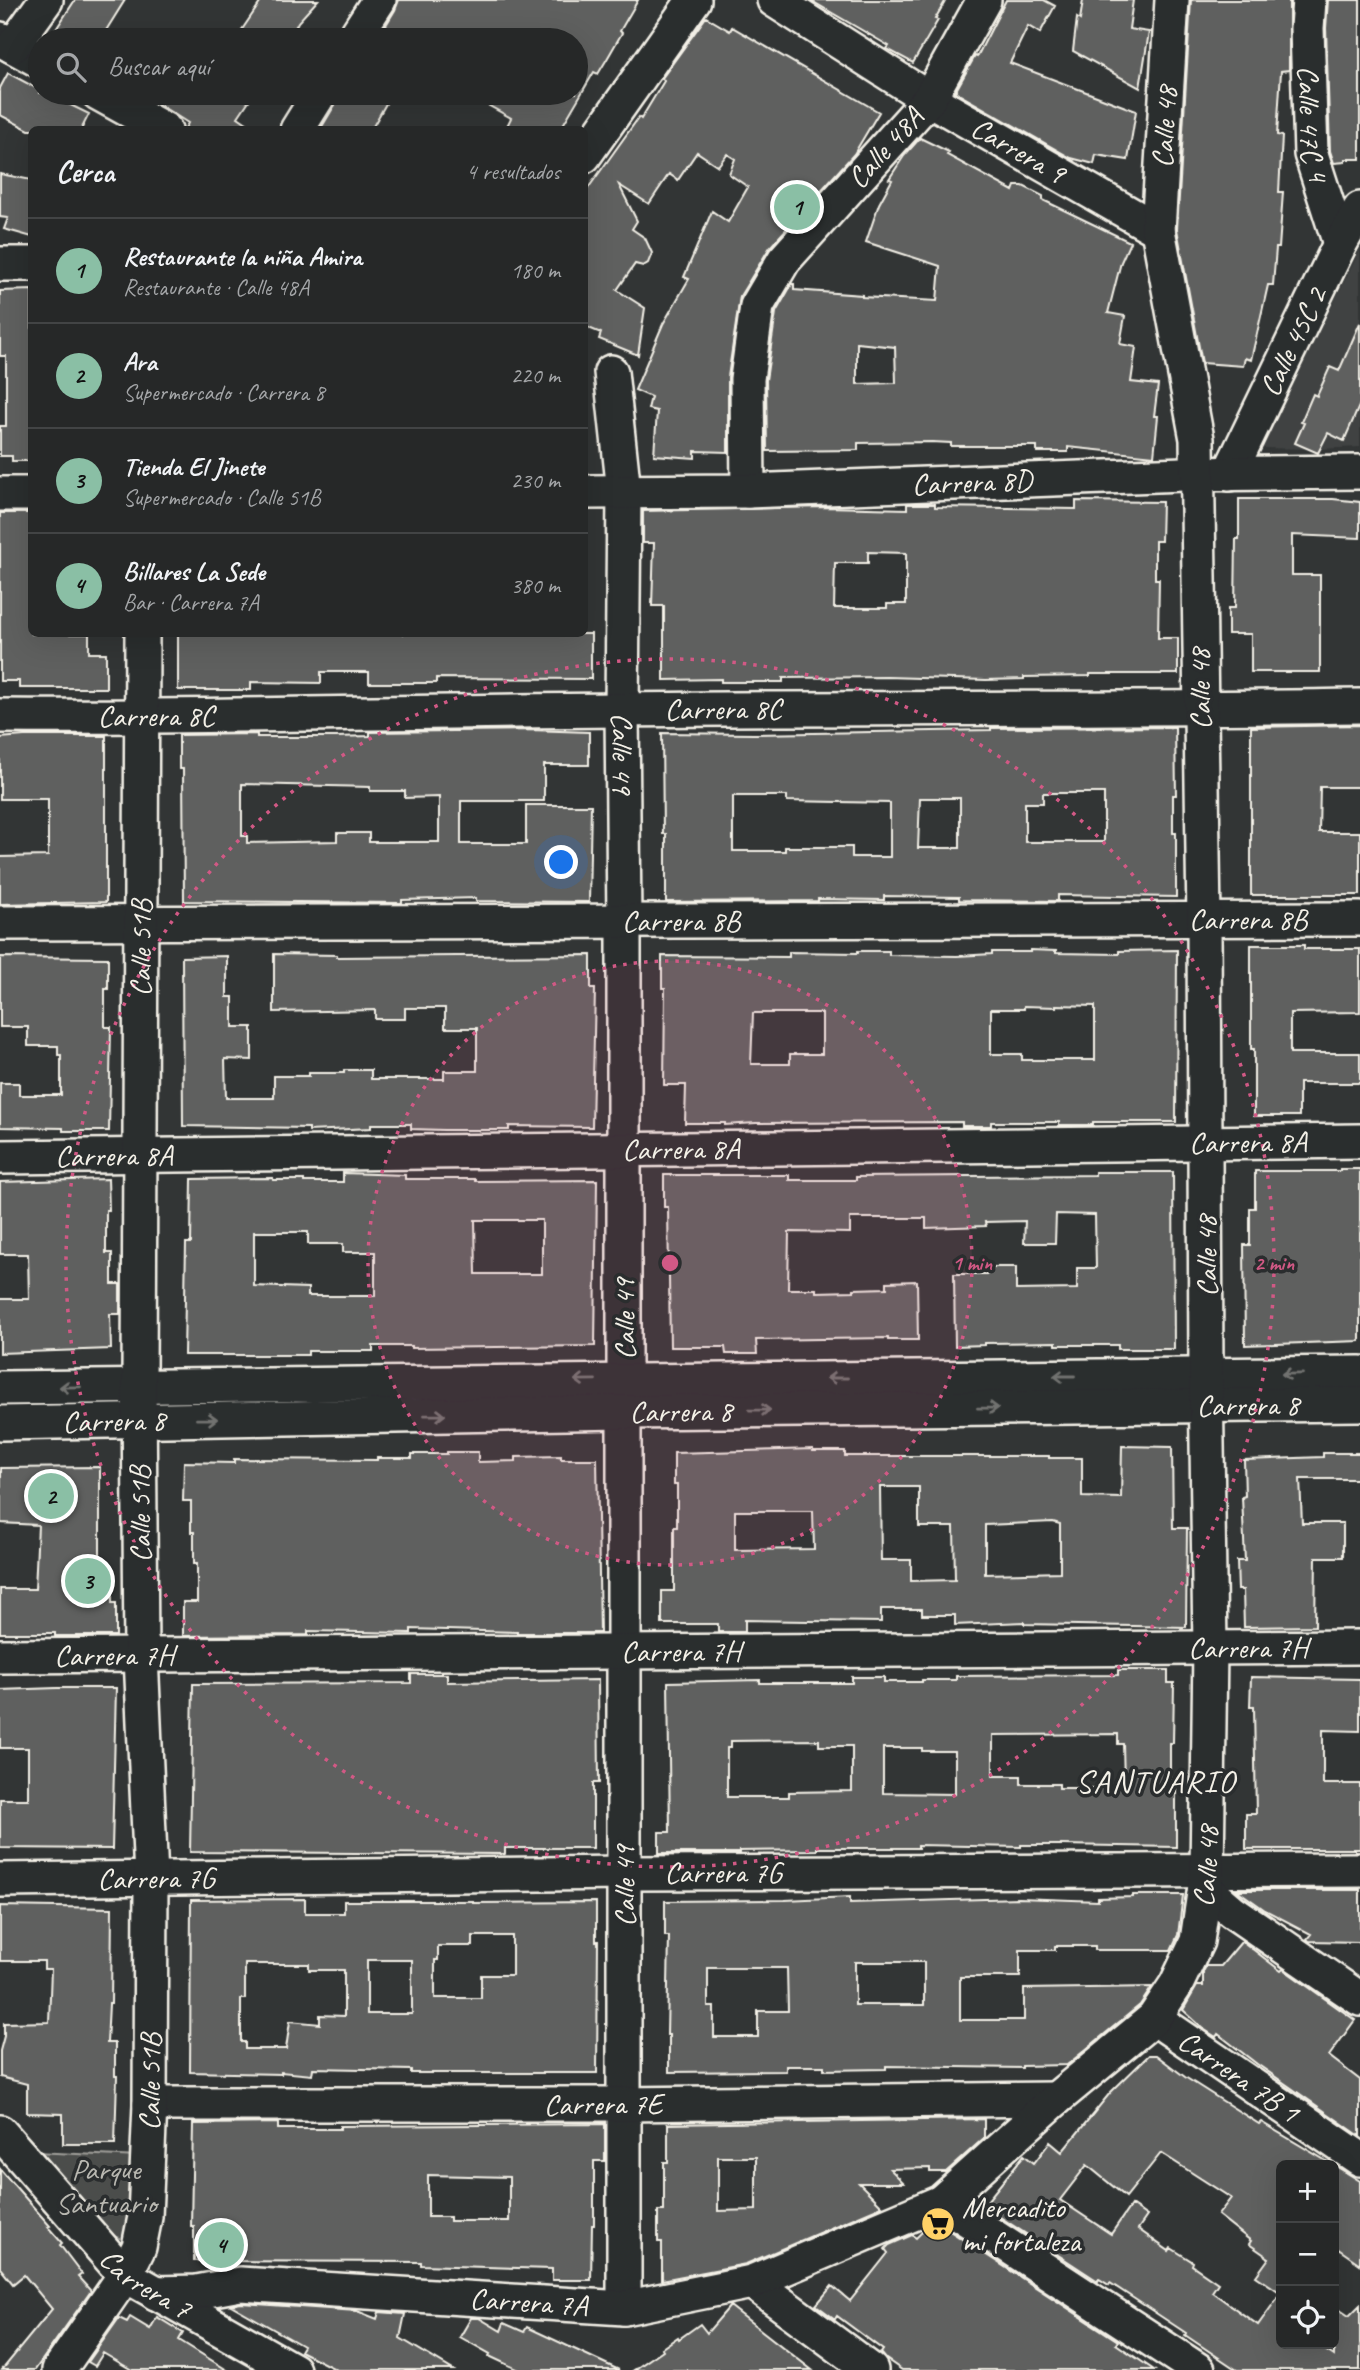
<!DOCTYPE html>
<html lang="es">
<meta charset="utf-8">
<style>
:root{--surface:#262828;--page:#2e3030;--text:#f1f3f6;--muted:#a4a6a8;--line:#424445;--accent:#8abfa5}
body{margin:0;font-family:Caveat,sans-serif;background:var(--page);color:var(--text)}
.controls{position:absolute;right:21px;bottom:21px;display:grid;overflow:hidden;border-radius:10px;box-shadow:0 7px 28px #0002}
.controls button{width:63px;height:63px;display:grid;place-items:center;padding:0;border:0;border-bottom:2px solid var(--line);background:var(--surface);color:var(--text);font:35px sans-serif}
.you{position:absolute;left:562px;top:863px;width:24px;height:24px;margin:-18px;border:5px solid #fff;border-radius:50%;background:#1a73e8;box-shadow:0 0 0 10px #1a73e833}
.badge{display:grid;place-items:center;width:46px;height:46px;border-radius:50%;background:var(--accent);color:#111;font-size:23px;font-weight:700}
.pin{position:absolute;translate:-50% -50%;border:4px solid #fff;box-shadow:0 2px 7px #0006}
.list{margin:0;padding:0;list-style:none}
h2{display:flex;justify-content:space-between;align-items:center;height:91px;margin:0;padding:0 28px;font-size:30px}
h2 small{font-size:23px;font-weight:400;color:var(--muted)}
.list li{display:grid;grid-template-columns:46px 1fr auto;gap:21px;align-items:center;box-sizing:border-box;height:105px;padding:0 28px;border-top:2px solid var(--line)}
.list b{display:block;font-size:26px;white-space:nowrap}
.list p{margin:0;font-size:23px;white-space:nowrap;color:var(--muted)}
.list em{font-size:23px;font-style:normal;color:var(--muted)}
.icon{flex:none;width:38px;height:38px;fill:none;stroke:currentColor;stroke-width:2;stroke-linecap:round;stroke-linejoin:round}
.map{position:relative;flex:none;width:1360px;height:2370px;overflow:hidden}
.search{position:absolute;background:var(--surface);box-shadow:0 7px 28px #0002;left:28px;top:28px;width:560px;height:77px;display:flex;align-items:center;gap:18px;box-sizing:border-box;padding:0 24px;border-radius:38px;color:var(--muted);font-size:26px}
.panel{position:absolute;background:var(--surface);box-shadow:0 7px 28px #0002;left:28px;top:126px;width:560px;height:511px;border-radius:10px}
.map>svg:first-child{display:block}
</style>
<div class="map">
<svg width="1360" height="2370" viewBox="0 0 1360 2370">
<rect width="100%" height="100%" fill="#323535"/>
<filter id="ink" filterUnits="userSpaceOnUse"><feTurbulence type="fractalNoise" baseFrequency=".0143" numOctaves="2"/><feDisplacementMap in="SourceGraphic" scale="14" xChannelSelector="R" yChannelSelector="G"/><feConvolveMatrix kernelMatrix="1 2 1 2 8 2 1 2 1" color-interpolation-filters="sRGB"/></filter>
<g filter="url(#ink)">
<!-- built -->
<path fill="#404242" d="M1360,250V447L1317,449L1260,448Z"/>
<!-- green -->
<path fill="#4b4d4c" stroke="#a09f9a" stroke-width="2" d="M35,2152L139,2157L125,2240L110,2235Z"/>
<!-- building -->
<path fill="#5f605f" stroke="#f4f1e8" stroke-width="2" fill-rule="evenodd" d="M75,0H125L100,40H49Z
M262,0H318L298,22L289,40H235Z
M399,0H638L620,31L622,33L607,59L598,74L594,72L560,130H505L511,118L466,93H576V40H377L395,10Z
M810,0H946L935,19L938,20L913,63L887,49L889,46Z
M1006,0H1044L1055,6L1040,33L1028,26L1010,63L1136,111L1128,160L1096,155L1094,164L1071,158L955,92L975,56L977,57Z
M1083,0H1133L1129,29L1149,32L1140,88L1073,51L1077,18L1080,20Z
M1191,0H1289V70L1281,71L1277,135L1282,136L1279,192H1283L1279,248H1276L1273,285H1268L1251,360L1245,358L1243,366L1202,363L1177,229Z
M1328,0H1360V159H1345V162L1334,163L1330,151L1326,28Z
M706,17L730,31L732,27L879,112L854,154L770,247L740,296L728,377V452L695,451V458L654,455L657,411L648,409L651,397L635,390L663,324L689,279L684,277L712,211L728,222L748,187L729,174L735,159L727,154L718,166L697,152L678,180L669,174L649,204L619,185L637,221L632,229L645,238L652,253L648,263L643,266L635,264L617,290L645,308L638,355L599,339L601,333L584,326V194L639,117L641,119L664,81L662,78Z
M8,73L40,90V93H46L89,114L81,130H29L0,115V88Z
M141,93H254L238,117L257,130H184L188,123Z
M339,93H392L371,130H320L336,103Z
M920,138L949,152L947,155L1013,191L1015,186H1023L1043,196V200L1130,242L1121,262L1108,313L1125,316L1120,344L1136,347L1131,382L1158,385L1154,416H1158L1154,456L1068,447V452H1037V446H951V443L932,442L858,443V450L767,451L766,380L776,312L792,284H794V290L862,295V297L937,301L940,266L866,242L879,204L892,180L889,179L904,156ZM857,343L895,347L896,383L857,384Z
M0,174L32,180V237L4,229L8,218L0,217Z
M32,290V461H12V456H0V426H6V356H0V291Z
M1360,323V404L1344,441L1328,433L1318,453L1295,443L1304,423L1301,422L1313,394L1317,396L1330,367L1339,371Z
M1239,499H1333L1360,502V538L1292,535V575H1320V672H1251V634H1228V608H1235L1236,539H1239Z
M1076,501L1162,502L1161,541H1155V579H1159L1158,638H1178V674H1090V676L1024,677V679L986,680L887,677L783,678V682H721V679L664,680V606H652L654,543H643V511L826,507L907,509V504H935V507L1076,509ZM868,552L906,553V604H887V608H834L835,563H868Z
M0,513H32V634H89V653H106V688H19V681H0Z
M178,634H591V679L436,678V683H369V672H321V683L251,682V690H178Z
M1360,725V787H1320L1319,832H1360V895H1251V727Z
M1175,727L1176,795H1173V833H1176V897L1058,895V901L959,900V897L884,896V900L818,899V901L666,902V834H663L662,733L754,734L991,730V728ZM1043,793H1104V842H1025V803H1043ZM733,796H787V801L890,803V857H852V847H785V851H733ZM920,798H960V848H918Z
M530,730L589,732V765H544V801H461V844H526V805H591L589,902L476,901V898L402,900V903L184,901L183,769H179V735L257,734V737H336L370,736V732ZM242,784L370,787V791H405V798L439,797V842H369V833H337V841L247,843V836H242Z
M24,736H106V902L0,904V857L48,856V799H0V738Z
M1251,945H1304V949H1360V1012L1290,1013V1053H1360V1083H1299V1116H1254V1049H1251Z
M1030,950L1056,951V953L1119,954V951L1177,950L1176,1122H1093V1125H1059V1122H991V1126H962V1122L756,1123L725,1125V1123H685L686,1085H664L665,988H662V956L789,957V952L858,953V951H889V955L957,956L992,954V952H1030ZM1056,1005L1095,1006V1060H1022V1054H991V1009H1024V1006L1056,1007ZM753,1013H822V1054H790V1064H751Z
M274,954L337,955V957L591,955V989H595L592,1127L509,1126V1130H444L411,1129V1124H371V1128L309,1131V1128L183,1126L182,957L227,956V997H233V1027H252V1060L225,1059L226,1098H274V1076H309V1073H344V1070H371V1079H444V1071H477V1028H445V1008H405V1019H375V1010L274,1012Z
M0,957L108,958V989H105V1027H111L109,1131H63V1128L0,1127V1083H19V1095H61V1055H58V1046H28V1027H0Z
M1340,1169H1360V1341L1245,1345L1244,1245H1250V1208H1255V1171H1340Z
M1095,1172H1173L1174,1349H1118V1345H1056V1342L985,1343V1345L955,1346L954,1274H988V1267H1016V1290L1077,1289V1268H1096L1095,1215L1056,1214L1055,1243H1024L1025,1221L985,1222L986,1226L926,1228V1218H850V1233L789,1232L788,1289H816V1292L854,1291V1289L887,1288V1282L917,1281L918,1340H888V1338L756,1340L757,1354H726L725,1347H670L668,1207H664V1175H789V1180H856V1177L1095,1175Z
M343,1173L405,1175V1179H475V1181L597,1180L595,1346L411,1348V1346H373V1351H308V1355H184L186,1243H191L192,1179L273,1178V1180H304V1182H343ZM475,1220H542V1274H476ZM254,1232H308V1244H343V1252H375V1296H308V1288L254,1286Z
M108,1179L109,1210H106V1253H112V1284H120V1314H110L111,1349L0,1353V1299H29L28,1254H0V1182Z
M1122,1446L1172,1447L1173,1528H1187L1186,1627L1024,1624V1622L955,1625V1615H922V1609H881V1622L745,1620V1632H718V1624H662V1591H674V1527H677V1485H674V1453L813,1449V1451H845V1456H1049V1458H1082V1497L1121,1498ZM880,1487H919V1527H954L955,1580L911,1581V1560H881ZM735,1511H813L814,1549L735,1550ZM1053,1522L1060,1524V1572L985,1574V1525Z
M447,1452H478V1462L516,1461V1457L561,1456V1459H597L600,1633H517V1632L411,1629V1633L308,1631V1635L183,1636V1602H197V1563H194V1532H191V1501H183L184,1462L234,1463V1459L377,1460V1458H412V1454H447Z
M1323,1453H1360V1479H1300L1302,1523H1343V1557H1316L1315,1626L1244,1627L1243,1590H1238L1237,1561H1245L1242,1497L1245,1496L1244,1460L1323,1457Z
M100,1467V1567H112V1603H116V1636H55V1633H0V1589H35L38,1525L1,1523V1468Z
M1118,1670H1168V1683H1174L1173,1743H1170V1783H1176V1847L1060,1845H1021V1847L918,1845V1848H817V1850L739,1851V1853H659V1832H670L668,1682L760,1680V1683H852V1677H884V1682H922V1680H956V1676L1118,1675ZM1118,1734V1744H1123L1124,1783H1115V1788H1059V1784H1021V1776H993V1735ZM819,1740V1746H852V1791L789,1792V1797H727V1748H731V1741ZM883,1748H922V1751H955V1794L883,1793Z
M411,1674H447V1682L598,1680L599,1783H593V1848H505V1854L190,1852L193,1684L411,1683Z
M1251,1677L1360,1679V1731L1323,1730V1784H1360V1849H1246V1814H1256L1254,1707H1250Z
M57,1688H116L112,1849L0,1848V1799H28V1748H0V1690Z
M1237,1890H1360V1942L1309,1941L1307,1939L1311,1934L1265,1910Z
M1133,1895H1183L1178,1935L1171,1950H1095V1946H1055V1950H1020V1977H960V2020H1024V1989L1152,1987L1140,2005L1067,2065L1022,2066V2068L886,2066V2069L824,2070V2066H786V2071L669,2072V2035H667L669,1936H665V1901L785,1900L850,1897V1903L1019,1898L1098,1901V1898L1133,1897ZM855,1962H924V2005H855ZM708,1968H787L788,2011H758V2037H714V2007H708Z
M305,1899V1913H344V1901H473V1903L596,1902V1941H598L597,2073H411V2070L313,2068L312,2075L281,2072V2074L190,2072L191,1900ZM473,1936H512V1975H481V1998H435V1960H438V1946H473ZM367,1960H412V2014H367ZM245,1964H309V1970H344V2016L320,2015V2024L290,2021L286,2049H245V2042H241V1999H245Z
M0,1906L112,1908L111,2004H109L107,2043H115V2076H117L115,2144H63V2114L27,2113V2084L0,2077V2051L4,2036V2023L49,2022L51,1969H44V1961H0Z
M1242,1941L1281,1971L1283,1969L1355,2020L1329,2056L1360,2080V2136L1257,2064L1218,2034L1216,2037L1205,2030L1183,2010L1197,1986H1203V1972L1206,1966H1221Z
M1149,2055H1156L1185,2077L1259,2124L1261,2122L1333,2165H1281V2344H1316L1334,2356V2306L1349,2316L1360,2305V2370H1237L1185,2335L1186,2333L1133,2298L1110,2283L1109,2285L1099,2279L1098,2281L983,2206L1024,2155L1034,2163L1050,2142L1062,2152L1110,2093ZM1161,2153L1231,2198L1218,2215L1251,2241L1249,2244L1269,2258L1256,2276L1281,2293L1258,2325L1212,2292L1218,2283L1192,2265L1193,2262L1171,2248L1169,2251L1138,2229L1147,2216L1131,2205L1111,2234L1060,2200L1087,2165L1126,2197Z
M984,2119V2138L946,2172H930V2168L890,2169L904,2183H859L882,2206L746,2264L662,2280V2242H658V2211H664V2162H668V2124ZM718,2157H756V2210L718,2211Z
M278,2123V2129H340V2126L605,2124V2161H594V2225H592L591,2280H552V2269L421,2265V2262L194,2261V2226H191L193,2124ZM428,2175L509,2177V2221H450V2217H428Z
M1334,2165L1360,2181V2264L1334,2246Z
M0,2169L50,2226L48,2227L62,2243L60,2245L82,2274L78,2277L91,2291L35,2370H2L52,2309L24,2275L13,2284L0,2268Z
M939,2224L1118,2341L1116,2344L1154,2370H902L886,2359L881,2353L883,2350L837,2316L835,2319L816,2305L832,2286L850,2301L888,2253L885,2249L889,2245L912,2235L916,2238L924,2230Z
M241,2303L357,2311L377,2319L379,2312L405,2314L400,2338L453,2370H337L300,2351L303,2346L231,2305Z
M730,2306L812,2370H634L663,2350L662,2348L678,2337L679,2339L700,2324L707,2333Z
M130,2317L150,2329L157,2317L183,2333L179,2340L227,2370H132L103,2353L95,2366L88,2362L119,2318L127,2322Z
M471,2318H479L501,2331L504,2323L524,2332L527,2327L619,2370H519L489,2356L490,2354L460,2337Z"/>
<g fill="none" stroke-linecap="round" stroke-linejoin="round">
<!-- minor casing -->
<g stroke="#f4f1e8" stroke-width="38">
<g id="minor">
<path id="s1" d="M774,0L929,99L1158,230"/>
<path id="s2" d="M1309,0L1307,28L1311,154L1340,244"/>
<path d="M0,39L40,61"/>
<path d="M353,40L379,0"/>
<path d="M13,46L46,0"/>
<path d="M98,93L165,130"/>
<path d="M297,130L320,93"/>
<path d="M584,156L694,0"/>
<path d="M0,264H32"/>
<path id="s3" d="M611,372L624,492L622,710L624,923V2308"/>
<path id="s4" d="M1229,474L1340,244L1360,209"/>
<path id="s5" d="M748,491L747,379L757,306L784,260L929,99L984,0"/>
<path id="s6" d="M584,492L748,491L1183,474L1360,472"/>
<path d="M0,494H32"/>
<path id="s7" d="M0,716C207,718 415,711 622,710C868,707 1114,710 1360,706"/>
<path id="s8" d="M0,923L1360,919"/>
<path id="s9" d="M0,1157L1360,1141"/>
<path d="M0,1388L1360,1373"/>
<path id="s10" d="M0,1423L624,1412L1360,1404"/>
<path id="s11" d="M0,1656L1360,1647"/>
<path id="s12" d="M0,1880L624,1873L1360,1870"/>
<path d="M1205,1888L1232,1911L1360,1999"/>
<path id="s13" d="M1154,2018L1360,2159"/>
<path id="s14" d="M150,2104H624L1056,2099"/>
<path id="s15" d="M0,2132L125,2275L293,2370"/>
<path d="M941,2202L1198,2370"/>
<path d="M752,2282L871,2370"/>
<path id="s16" d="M156,2293L197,2292L240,2284L624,2308L752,2282L941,2202L1056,2099L1154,2018L1176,1985L1197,1941L1207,1873L1210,1648L1206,1375L1204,921L1197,439L1158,230L1172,0"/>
<path id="s17" d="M59,2370L125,2275L139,2247L145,2217L150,2104L151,1878L141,1656L139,1386L142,634"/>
</g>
</g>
<!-- minor -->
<use href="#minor" stroke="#2a2d2e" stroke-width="33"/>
</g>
<!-- one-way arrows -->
<defs><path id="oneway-shaft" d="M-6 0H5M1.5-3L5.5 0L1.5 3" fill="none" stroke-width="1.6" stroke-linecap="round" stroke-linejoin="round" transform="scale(1.75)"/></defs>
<g stroke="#71726f">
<use href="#oneway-shaft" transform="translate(1292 1374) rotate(179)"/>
<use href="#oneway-shaft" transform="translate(1064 1376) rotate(180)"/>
<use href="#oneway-shaft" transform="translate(837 1378) rotate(180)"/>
<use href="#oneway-shaft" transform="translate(585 1380) rotate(179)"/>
<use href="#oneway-shaft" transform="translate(70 1387) rotate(179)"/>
<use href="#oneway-shaft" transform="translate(988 1408) rotate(-1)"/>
<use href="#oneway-shaft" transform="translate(760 1410) rotate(-1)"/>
<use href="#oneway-shaft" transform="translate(435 1415) rotate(-1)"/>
<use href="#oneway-shaft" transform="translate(207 1419) rotate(-1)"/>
</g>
</g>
<!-- distance rings -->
<circle cx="670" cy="1263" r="302" fill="#d15985" fill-opacity=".12"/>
<g fill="none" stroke="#d15985" stroke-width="3.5" stroke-dasharray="3.5 7">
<circle cx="670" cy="1263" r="302"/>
<circle cx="670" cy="1263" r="604"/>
</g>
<!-- icons -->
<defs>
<g id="supermarket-disc" transform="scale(1.75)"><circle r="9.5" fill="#ffd166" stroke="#2a2d2e"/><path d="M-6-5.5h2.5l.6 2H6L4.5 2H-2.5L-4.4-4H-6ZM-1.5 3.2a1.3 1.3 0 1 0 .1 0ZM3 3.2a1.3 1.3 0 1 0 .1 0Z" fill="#111"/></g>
</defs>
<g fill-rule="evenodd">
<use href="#supermarket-disc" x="938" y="2224"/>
</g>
<g text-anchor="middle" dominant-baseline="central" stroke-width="7" stroke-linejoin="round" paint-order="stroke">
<!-- street labels -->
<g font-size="30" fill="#f4f1e8" stroke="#2a2d2e">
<text stroke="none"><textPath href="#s2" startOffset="124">Calle 47C 4</textPath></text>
<text stroke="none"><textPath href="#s16" startOffset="2994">Calle 48</textPath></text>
<text stroke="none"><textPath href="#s5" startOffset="390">Calle 48A</textPath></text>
<text stroke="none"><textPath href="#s1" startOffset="287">Carrera 9</textPath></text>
<text stroke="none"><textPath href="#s4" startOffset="147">Calle 45C 2</textPath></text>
<text stroke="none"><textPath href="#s6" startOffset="388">Carrera 8D</textPath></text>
<text transform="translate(1200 689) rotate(-91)">Calle 48</text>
<text stroke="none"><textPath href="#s7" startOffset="723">Carrera 8C</textPath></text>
<text stroke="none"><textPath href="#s7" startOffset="156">Carrera 8C</textPath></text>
<text stroke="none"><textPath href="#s3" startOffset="382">Calle 49</textPath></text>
<text stroke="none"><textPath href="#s8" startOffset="1248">Carrera 8B</textPath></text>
<text stroke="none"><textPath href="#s8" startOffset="681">Carrera 8B</textPath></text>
<text stroke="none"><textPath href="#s17" startOffset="1447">Calle 51B</textPath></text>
<text stroke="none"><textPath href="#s9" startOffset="1248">Carrera 8A</textPath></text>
<text stroke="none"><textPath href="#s9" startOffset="681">Carrera 8A</textPath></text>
<text stroke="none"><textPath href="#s9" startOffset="114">Carrera 8A</textPath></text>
<text transform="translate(1206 1256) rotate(-90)">Calle 48</text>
<text transform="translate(624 1319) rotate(-90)">Calle 49</text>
<text stroke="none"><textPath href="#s10" startOffset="1248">Carrera 8</textPath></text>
<text stroke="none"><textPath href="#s10" startOffset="681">Carrera 8</textPath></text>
<text stroke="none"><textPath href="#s10" startOffset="114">Carrera 8</textPath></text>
<text transform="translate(140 1514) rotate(-91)">Calle 51B</text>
<text stroke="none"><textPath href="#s11" startOffset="1248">Carrera 7H</textPath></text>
<text stroke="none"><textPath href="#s11" startOffset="681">Carrera 7H</textPath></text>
<text stroke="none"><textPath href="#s11" startOffset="114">Carrera 7H</textPath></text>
<text stroke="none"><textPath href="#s16" startOffset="1251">Calle 48</textPath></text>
<text stroke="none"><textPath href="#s12" startOffset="723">Carrera 7G</textPath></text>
<text stroke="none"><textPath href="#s12" startOffset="156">Carrera 7G</textPath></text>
<text transform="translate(624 1886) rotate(-90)">Calle 49</text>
<text stroke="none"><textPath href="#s13" startOffset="103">Carrera 7B 1</textPath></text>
<text stroke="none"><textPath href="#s17" startOffset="313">Calle 51B</textPath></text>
<text stroke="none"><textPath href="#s14" startOffset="453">Carrera 7E</textPath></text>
<text stroke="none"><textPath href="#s15" startOffset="212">Carrera 7</textPath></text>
<text stroke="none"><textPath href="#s16" startOffset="374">Carrera 7A</textPath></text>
</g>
<!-- park labels -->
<g font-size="30" fill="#b9b8b1" stroke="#2a2d2e">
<text x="106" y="2169">Parque<tspan x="106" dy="34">Santuario</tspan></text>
</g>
<!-- poi labels -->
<g font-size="30" fill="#f4f1e8" stroke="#2a2d2e" text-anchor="start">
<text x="962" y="2207">Mercadito<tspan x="962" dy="34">mi fortaleza</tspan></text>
</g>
<!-- neighbourhood labels -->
<g font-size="32" letter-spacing="2" fill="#f4f1e8" stroke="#2a2d2e">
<text x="1156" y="1781">SANTUARIO</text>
</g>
</g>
<circle cx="670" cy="1263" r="10" fill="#d15985" stroke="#2a2d2e" stroke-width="3.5"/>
<g font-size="21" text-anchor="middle" font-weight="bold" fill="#d15985" stroke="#2a2d2e" stroke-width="7" stroke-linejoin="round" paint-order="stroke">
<text x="972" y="1270">1 min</text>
<text x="1274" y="1270">2 min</text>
</g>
</svg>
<div class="controls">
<button>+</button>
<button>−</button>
<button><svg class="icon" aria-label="locate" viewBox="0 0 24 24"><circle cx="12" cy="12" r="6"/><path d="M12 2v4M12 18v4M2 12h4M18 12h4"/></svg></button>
</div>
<div class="you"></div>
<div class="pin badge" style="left:797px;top:207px">1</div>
<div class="pin badge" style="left:51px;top:1496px">2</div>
<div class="pin badge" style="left:88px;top:1581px">3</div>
<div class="pin badge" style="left:221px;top:2245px">4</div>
<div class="search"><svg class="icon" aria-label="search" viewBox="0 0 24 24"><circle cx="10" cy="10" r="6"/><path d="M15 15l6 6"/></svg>Buscar aquí</div>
<section class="panel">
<h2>Cerca<small>4 resultados</small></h2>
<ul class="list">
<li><span class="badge">1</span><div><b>Restaurante la niña Amira</b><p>Restaurante · Calle 48A</p></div><em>180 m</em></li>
<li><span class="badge">2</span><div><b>Ara</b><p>Supermercado · Carrera 8</p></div><em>220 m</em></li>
<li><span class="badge">3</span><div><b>Tienda El Jinete</b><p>Supermercado · Calle 51B</p></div><em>230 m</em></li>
<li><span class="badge">4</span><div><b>Billares La Sede</b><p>Bar · Carrera 7A</p></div><em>380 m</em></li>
</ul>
</section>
</div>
